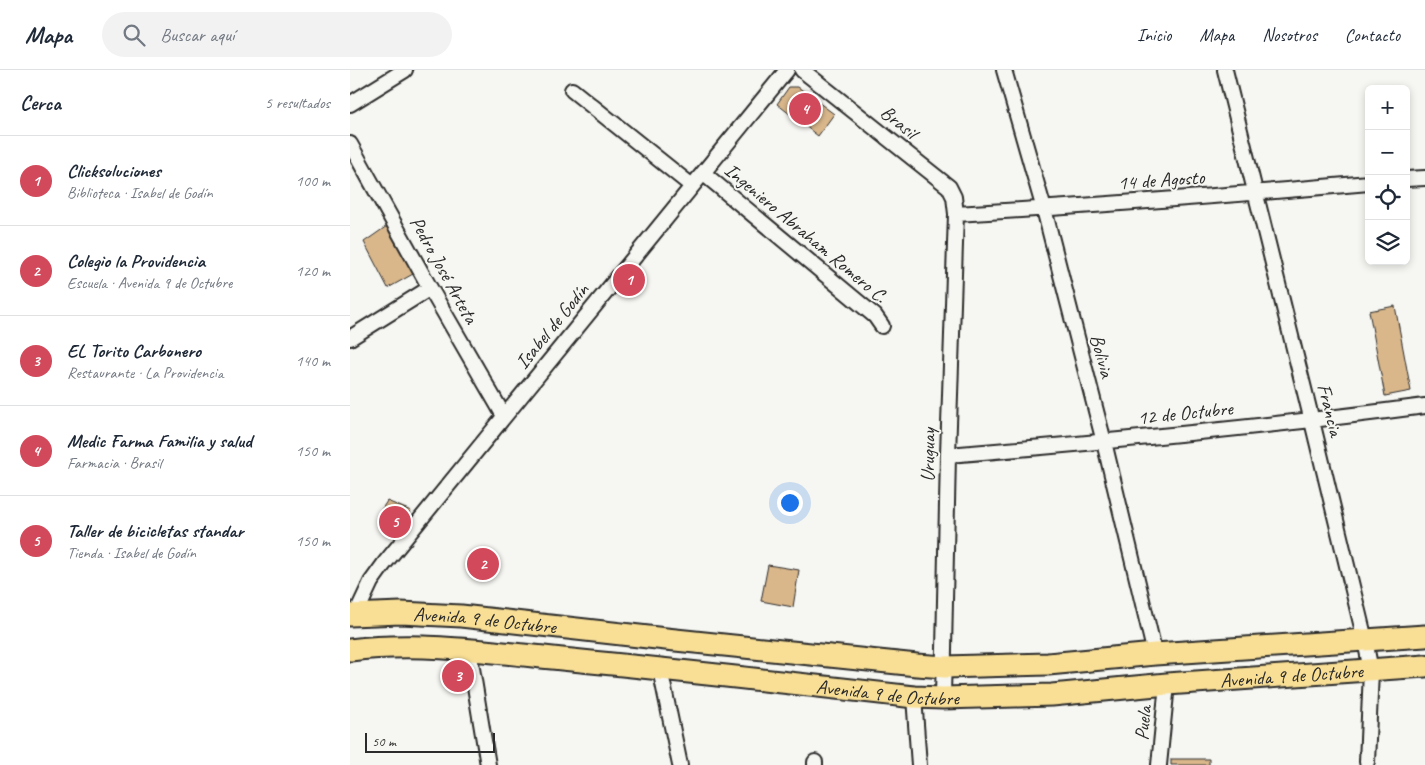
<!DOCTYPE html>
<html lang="es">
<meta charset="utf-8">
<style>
:root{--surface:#fff;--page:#f2f2f3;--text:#1f2937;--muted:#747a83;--line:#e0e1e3;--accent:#d1495b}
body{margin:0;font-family:Caveat,sans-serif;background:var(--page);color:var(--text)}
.controls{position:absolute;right:15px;top:15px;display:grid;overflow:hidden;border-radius:8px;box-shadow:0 2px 8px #0003}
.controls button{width:45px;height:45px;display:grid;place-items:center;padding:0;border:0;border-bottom:1px solid var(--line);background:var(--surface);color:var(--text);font:25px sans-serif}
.scale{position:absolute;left:15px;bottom:12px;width:130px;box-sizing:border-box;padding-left:5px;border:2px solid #2b2b2b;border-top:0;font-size:14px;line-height:18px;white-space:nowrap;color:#2b2b2b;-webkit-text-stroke:4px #f6f6f2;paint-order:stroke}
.you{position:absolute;left:439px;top:432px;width:18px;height:18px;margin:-12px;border:4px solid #fff;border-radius:50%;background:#1a73e8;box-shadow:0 0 0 8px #1a73e833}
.badge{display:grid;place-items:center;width:32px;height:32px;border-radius:50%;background:var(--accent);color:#fff;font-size:16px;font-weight:700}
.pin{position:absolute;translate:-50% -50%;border:2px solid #fff;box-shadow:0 1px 5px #0006}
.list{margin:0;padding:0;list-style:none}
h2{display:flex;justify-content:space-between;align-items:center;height:65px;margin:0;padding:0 20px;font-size:21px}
h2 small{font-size:16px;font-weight:400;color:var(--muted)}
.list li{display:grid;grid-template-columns:32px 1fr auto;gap:15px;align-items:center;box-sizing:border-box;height:90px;padding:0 20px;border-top:1px solid var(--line)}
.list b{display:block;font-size:19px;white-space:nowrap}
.list p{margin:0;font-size:16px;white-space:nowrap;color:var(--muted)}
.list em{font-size:16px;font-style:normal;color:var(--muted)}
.icon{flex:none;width:28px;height:28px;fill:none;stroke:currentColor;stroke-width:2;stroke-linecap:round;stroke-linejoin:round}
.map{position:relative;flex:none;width:1075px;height:695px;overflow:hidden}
header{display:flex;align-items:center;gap:30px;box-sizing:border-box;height:70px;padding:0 25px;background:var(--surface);border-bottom:1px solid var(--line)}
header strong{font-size:24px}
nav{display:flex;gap:28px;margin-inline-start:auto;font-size:18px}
.search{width:350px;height:45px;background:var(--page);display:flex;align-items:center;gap:12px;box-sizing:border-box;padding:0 18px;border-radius:28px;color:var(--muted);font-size:19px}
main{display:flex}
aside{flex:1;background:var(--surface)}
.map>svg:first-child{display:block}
</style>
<header>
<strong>Mapa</strong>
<div class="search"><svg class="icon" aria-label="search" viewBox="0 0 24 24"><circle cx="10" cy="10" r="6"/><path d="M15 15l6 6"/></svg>Buscar aquí</div>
<nav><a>Inicio</a><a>Mapa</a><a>Nosotros</a><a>Contacto</a></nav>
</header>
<main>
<aside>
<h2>Cerca<small>5 resultados</small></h2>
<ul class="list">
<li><span class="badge">1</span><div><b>Clicksoluciones</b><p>Biblioteca · Isabel de Godín</p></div><em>100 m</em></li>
<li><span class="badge">2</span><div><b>Colegio la Providencia</b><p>Escuela · Avenida 9 de Octubre</p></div><em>120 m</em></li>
<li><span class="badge">3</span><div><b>EL Torito Carbonero</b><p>Restaurante · La Providencia</p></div><em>140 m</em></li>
<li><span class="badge">4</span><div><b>Medic Farma Familia y salud</b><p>Farmacia · Brasil</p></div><em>150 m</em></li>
<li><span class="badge">5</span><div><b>Taller de bicicletas standar</b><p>Tienda · Isabel de Godín</p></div><em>150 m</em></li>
</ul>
</aside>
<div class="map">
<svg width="1075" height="695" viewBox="0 0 1075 695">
<rect width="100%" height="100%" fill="#f6f6f2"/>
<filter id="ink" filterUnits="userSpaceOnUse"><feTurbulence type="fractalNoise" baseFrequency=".02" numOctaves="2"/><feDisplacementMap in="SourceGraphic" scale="10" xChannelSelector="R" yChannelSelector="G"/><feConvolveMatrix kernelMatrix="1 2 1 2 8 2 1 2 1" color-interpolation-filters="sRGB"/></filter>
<g filter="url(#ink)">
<!-- building -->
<path fill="#d9b78b" stroke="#2b2b2b" d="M439,17H448L484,44L468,66L427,34Z
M37,156L63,204L38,218L14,172Z
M1045,236L1061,321L1035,326L1019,241Z
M37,431L61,441L47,459L28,445Z
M418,495L449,500L443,537L411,531Z
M100,597H111L116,614L104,615Z
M821,689H859V695H821Z"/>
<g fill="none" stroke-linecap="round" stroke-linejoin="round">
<!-- street casing -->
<g stroke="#2b2b2b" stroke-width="18">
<path id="street" d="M452,0L599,117L604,127L606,144L598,385L593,628
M654,0L694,139L754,372L805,584
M875,0L962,351L1015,570L1021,601L1017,692
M222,20L342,116
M0,34L55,0
M0,74L80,218L154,346
M353,103L525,246L532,256
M1056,109L1075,108
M606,144C744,136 881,125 1019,113
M0,268L80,218
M598,385C757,372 916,357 1075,336
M6,544L21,512L34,494L437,0
M119,580L138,695
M310,599L330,695
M564,627L569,695
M465,692V695
M809,695L817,614"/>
</g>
<!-- primary casing -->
<g stroke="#2b2b2b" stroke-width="25">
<g id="primary">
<path id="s1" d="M0,545L51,543L111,546L316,569L567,595L595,597L698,594L805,584L1075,566"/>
<path id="s2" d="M0,580C74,571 149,583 222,590C336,601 450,614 564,627L593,628L702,625L817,614L1075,596"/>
</g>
</g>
<!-- street -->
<use href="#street" stroke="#f6f6f2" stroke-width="14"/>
<!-- primary -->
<use href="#primary" stroke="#f9df96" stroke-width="21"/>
</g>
</g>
<g text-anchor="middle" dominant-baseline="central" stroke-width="4" stroke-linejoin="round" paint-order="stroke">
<!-- street labels -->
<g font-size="20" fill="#2b2b2b" stroke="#f6f6f2">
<text transform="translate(549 52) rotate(39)">Brasil</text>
<text transform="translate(811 110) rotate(-4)">14 de Agosto</text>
<text transform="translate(456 163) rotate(40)">Ingeniero Abraham Romero C.</text>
<text transform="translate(94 200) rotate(61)">Pedro José Arteta</text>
<text transform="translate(202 256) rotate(-51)">Isabel de Godín</text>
<text transform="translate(752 286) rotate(75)">Bolivia</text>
<text transform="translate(980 340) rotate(76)">Francia</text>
<text transform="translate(835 343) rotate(-6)">12 de Octubre</text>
<text transform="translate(578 385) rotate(-89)">Uruguay</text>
<text stroke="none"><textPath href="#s1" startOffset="135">Avenida 9 de Octubre</textPath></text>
<text stroke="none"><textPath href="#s2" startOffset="945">Avenida 9 de Octubre</textPath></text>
<text stroke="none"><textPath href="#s2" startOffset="540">Avenida 9 de Octubre</textPath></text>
<text transform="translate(793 653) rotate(-84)">Puela</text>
</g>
</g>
</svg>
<div class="controls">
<button>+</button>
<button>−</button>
<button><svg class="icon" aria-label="locate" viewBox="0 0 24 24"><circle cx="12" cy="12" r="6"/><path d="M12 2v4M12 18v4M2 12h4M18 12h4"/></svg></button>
<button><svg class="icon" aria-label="layers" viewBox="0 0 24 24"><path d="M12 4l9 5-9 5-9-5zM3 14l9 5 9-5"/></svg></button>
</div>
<div class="scale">50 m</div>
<div class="you"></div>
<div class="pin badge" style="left:279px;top:210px">1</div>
<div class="pin badge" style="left:133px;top:494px">2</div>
<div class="pin badge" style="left:108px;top:606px">3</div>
<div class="pin badge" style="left:455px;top:39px">4</div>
<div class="pin badge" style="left:45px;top:452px">5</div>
</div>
</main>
